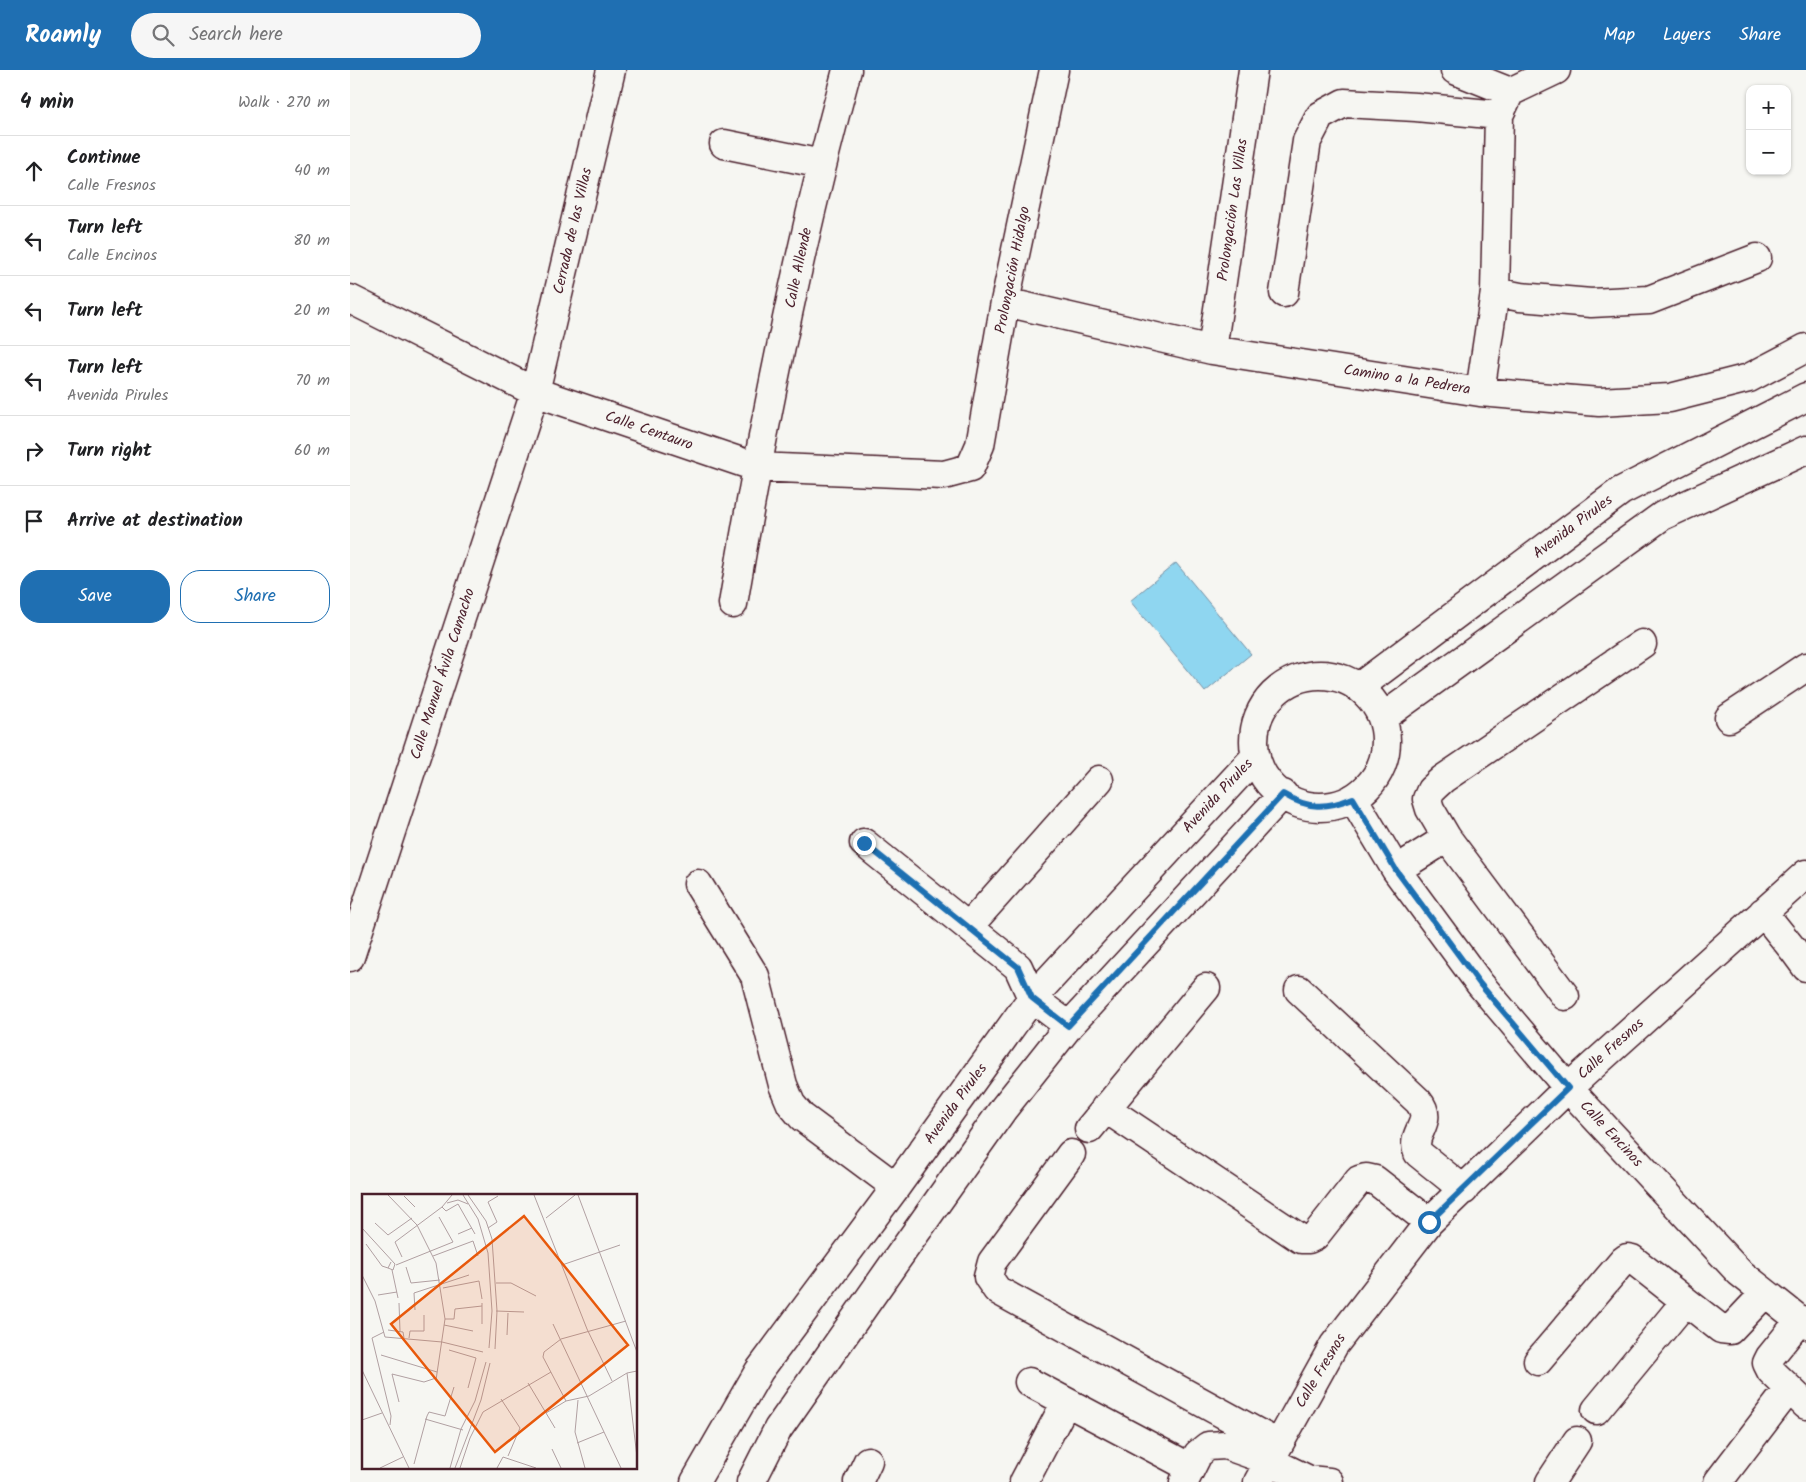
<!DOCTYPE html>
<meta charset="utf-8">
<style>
:root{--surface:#fff;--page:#f6f6f6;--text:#202124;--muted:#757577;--line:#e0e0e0;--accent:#1f6fb2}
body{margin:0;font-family:Kalam,sans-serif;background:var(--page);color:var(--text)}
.controls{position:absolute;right:15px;top:15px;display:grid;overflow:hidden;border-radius:10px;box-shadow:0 1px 4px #0004}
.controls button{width:45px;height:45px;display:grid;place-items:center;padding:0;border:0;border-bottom:1px solid var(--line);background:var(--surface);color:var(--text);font:25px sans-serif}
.stop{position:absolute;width:15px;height:15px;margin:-11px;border:4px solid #1f6fb2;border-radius:50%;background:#fff}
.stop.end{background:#1f6fb2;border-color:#fff;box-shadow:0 1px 5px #0008}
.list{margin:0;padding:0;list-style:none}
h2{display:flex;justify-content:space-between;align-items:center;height:65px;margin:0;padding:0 20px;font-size:21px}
h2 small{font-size:16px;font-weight:400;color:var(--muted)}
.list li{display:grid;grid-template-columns:32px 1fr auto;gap:15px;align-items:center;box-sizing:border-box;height:70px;padding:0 20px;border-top:1px solid var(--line)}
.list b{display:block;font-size:19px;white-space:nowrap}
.list p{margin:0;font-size:16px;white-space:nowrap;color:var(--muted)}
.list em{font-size:16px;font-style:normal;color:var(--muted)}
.actions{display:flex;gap:10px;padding:15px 20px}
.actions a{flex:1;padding:11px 0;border:1px solid var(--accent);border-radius:20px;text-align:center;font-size:18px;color:var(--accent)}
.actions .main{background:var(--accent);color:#fff}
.icon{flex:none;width:28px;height:28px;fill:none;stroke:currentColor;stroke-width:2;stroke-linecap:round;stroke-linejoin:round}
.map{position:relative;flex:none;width:1456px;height:1412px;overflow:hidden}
header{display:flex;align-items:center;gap:30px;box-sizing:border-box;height:70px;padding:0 25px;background:var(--accent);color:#fff}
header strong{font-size:24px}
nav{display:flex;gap:28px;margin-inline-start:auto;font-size:18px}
.search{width:350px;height:45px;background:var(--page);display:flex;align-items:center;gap:12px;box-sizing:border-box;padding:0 18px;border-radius:28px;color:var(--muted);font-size:19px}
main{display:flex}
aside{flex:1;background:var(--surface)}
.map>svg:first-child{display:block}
</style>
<header>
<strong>Roamly</strong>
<div class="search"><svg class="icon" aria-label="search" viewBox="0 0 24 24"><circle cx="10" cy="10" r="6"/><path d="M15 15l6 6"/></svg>Search here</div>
<nav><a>Map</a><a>Layers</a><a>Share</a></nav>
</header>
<main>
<aside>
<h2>4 min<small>Walk · 270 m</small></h2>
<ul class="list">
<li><svg class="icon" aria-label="ahead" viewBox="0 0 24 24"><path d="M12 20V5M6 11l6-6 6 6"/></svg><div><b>Continue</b><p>Calle Fresnos</p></div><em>40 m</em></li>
<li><svg class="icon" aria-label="left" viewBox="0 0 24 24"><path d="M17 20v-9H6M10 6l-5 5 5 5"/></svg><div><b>Turn left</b><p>Calle Encinos</p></div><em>80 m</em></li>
<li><svg class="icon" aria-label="left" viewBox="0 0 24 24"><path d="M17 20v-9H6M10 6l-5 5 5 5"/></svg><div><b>Turn left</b></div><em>20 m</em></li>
<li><svg class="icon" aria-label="left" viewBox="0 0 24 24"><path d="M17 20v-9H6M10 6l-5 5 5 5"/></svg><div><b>Turn left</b><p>Avenida Pirules</p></div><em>70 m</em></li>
<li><svg class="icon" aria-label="right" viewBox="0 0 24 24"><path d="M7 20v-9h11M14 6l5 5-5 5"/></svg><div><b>Turn right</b></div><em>60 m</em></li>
<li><svg class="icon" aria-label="arrive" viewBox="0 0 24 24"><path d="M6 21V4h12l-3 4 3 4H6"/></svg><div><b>Arrive at destination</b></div></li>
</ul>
<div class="actions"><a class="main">Save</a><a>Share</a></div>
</aside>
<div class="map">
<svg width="1456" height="1412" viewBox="0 0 1456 1412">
<rect width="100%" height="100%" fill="#f6f6f2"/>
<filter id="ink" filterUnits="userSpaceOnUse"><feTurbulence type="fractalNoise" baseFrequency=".02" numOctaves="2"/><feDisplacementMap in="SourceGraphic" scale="10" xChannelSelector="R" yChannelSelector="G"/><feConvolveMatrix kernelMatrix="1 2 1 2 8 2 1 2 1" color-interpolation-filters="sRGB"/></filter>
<g filter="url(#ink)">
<!-- water -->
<path fill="#8fd6f0" stroke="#738da1" d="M826,493L901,584L855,622L780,531Z"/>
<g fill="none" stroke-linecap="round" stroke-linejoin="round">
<!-- minor casing -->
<g stroke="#4a1f2b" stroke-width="31">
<path id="minor" d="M1105,0L1160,22
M374,74L472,94
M1145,222L1170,227L1241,233L1299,230L1407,188
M934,223L957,71L970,46L994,33L1066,37L1149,45
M0,229L185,322L406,397L594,405L620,398L630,375L655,232L704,0
M655,232L862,280L1130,322L1249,332L1320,328L1399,308L1456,278
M862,280L903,0
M1130,322L1145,222L1149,45L1160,22L1206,0
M383,534C413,355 449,175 497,0
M904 671a66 66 0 1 1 132 0a66 66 0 1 1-132 0Z
M1009,617L1271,421L1456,327
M1032,648L1312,446L1456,380
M1379,648L1456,597
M1003,728L1046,800L1130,914L1218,1018L1389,1202L1456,1255
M514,773L668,897L682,928L719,956
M1046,800L1097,768
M348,814L405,906L433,1015L441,1034L452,1047L546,1117
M1413,842L1445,882L1456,897
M619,856L749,710
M0,887L185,322L261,0
M949,920L1068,1031C1086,1053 1059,1062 1068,1083L1114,1120
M1215,926L1097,768L1080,739L1077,729L1081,720L1093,709L1292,574
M755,1038L951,1169H959L965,1166L1009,1110L1016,1108L1025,1110L1079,1152
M739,1059L856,918
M721,1084L642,1192L638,1207L647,1220L928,1374
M1450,1250L1420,1287L1417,1293L1421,1301L1456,1335
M1188,1291L1273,1191L1277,1188L1282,1189L1371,1259L1380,1260L1415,1223
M679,1312L841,1398
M1246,1340L1335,1232
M345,1412L409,1301L546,1117L682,928L906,686
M401,1412L428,1359L545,1192L654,1038L719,956L933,724
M508,1412L518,1391
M674,1412L716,1332
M834,1412L848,1384L858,1376L875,1375L920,1391L959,1410L979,1412
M908,1412L984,1275L1079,1152L1218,1018L1456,804
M1200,1412L1227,1371
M1368,1412L1439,1319"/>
</g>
<!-- minor -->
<use href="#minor" stroke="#f6f6f2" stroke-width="28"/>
</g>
</g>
<g fill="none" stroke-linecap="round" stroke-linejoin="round" filter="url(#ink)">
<!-- route -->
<path stroke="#1f6fb2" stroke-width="6" d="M514,773L668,897L682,928L718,956L933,724C958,739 976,739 1003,728L1046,800L1130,914L1218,1018L1079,1152"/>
</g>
<g text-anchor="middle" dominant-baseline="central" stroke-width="4.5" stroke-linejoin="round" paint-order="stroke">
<!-- street labels -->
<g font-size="15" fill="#4a1f2b" stroke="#f6f6f2">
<text transform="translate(883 140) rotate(-82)">Prolongación Las Villas</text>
<text transform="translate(223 161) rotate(-77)">Cerrada de las Villas</text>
<text transform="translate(449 198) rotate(-78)">Calle Allende</text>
<text transform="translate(663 200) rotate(-79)">Prolongación Hidalgo</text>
<text transform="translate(1057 310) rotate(9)">Camino a la Pedrera</text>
<text transform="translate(299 361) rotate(19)">Calle Centauro</text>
<text transform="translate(1223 457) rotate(-37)">Avenida Pirules</text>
<text transform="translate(93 604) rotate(-72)">Calle Manuel Ávila Camacho</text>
<text transform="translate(868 726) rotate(-47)">Avenida Pirules</text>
<text transform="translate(1261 979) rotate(-42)">Calle Fresnos</text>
<text transform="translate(606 1034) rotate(-54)">Avenida Pirules</text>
<text transform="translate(1261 1064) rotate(47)">Calle Encinos</text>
<text transform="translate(971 1301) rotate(-59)">Calle Fresnos</text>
</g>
</g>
<!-- overview -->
<g transform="translate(12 1124)">
<rect width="275" height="275" fill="#f6f6f2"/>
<path fill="none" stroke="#b1a0a2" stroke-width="1" d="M26,1L55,31L74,69L83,125L74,186M101,1L116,25L126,59L130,117L127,154M106,1L124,27L130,45L135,117L133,155M172,1L225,135L250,187M216,1L275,158M42,2L53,13M85,9L96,6L106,10M80,13L84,17L96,10L113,40M184,24L213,1M13,29L26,41L50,24M0,34L33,70L31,76L26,74L29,68M126,34L135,28L126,8L136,2M96,40L110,34M4,50L20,72L26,74M71,62L111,47L116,62M40,63L33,48L80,13L90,1M34,71L91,48L77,23M200,71L258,51M44,73L49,89L78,86M30,76L36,104M0,81L13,107L23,143L80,148L121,158M134,89H149L174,102M81,94L117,87L120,105M16,101L35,98M37,109L38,137M53,116L52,99L107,81M134,117L162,118M83,125H92L93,115L120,112M120,130V109M191,130L259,274M82,131L111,137M26,136L41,138L42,144M22,138L10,144L29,222L28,231M145,141L146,119M47,144L48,137H62V121M87,156L114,164L106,194M19,161L75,178M0,176L47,274M265,179L275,263M166,189L193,234M139,205L158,234L146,262M216,206L213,238L223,274M204,207L181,163L182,158L199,145L264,127M37,208L30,180L62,188L74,184M184,219L204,207L227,202L265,179L275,177M63,225L101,236M0,226L20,219M215,249L242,238M190,255L199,274M52,270L65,222L67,218L83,222L92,193M18,274L41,263M88,274L99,235L113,207L124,168M93,274L119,206L128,169M98,274L108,244L121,218L189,178M135,274L141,263L174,274"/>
<path fill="#e8590c" fill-opacity="0.15" stroke="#e8590c" stroke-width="2.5" d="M162,22L266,151L133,258L29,130Z"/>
<rect width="275" height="275" fill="none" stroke="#4a1f2b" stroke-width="2.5"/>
</g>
</svg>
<div class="controls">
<button>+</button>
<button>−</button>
</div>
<div class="stop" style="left:1079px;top:1152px"></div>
<div class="stop end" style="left:514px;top:773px"></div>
</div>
</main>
